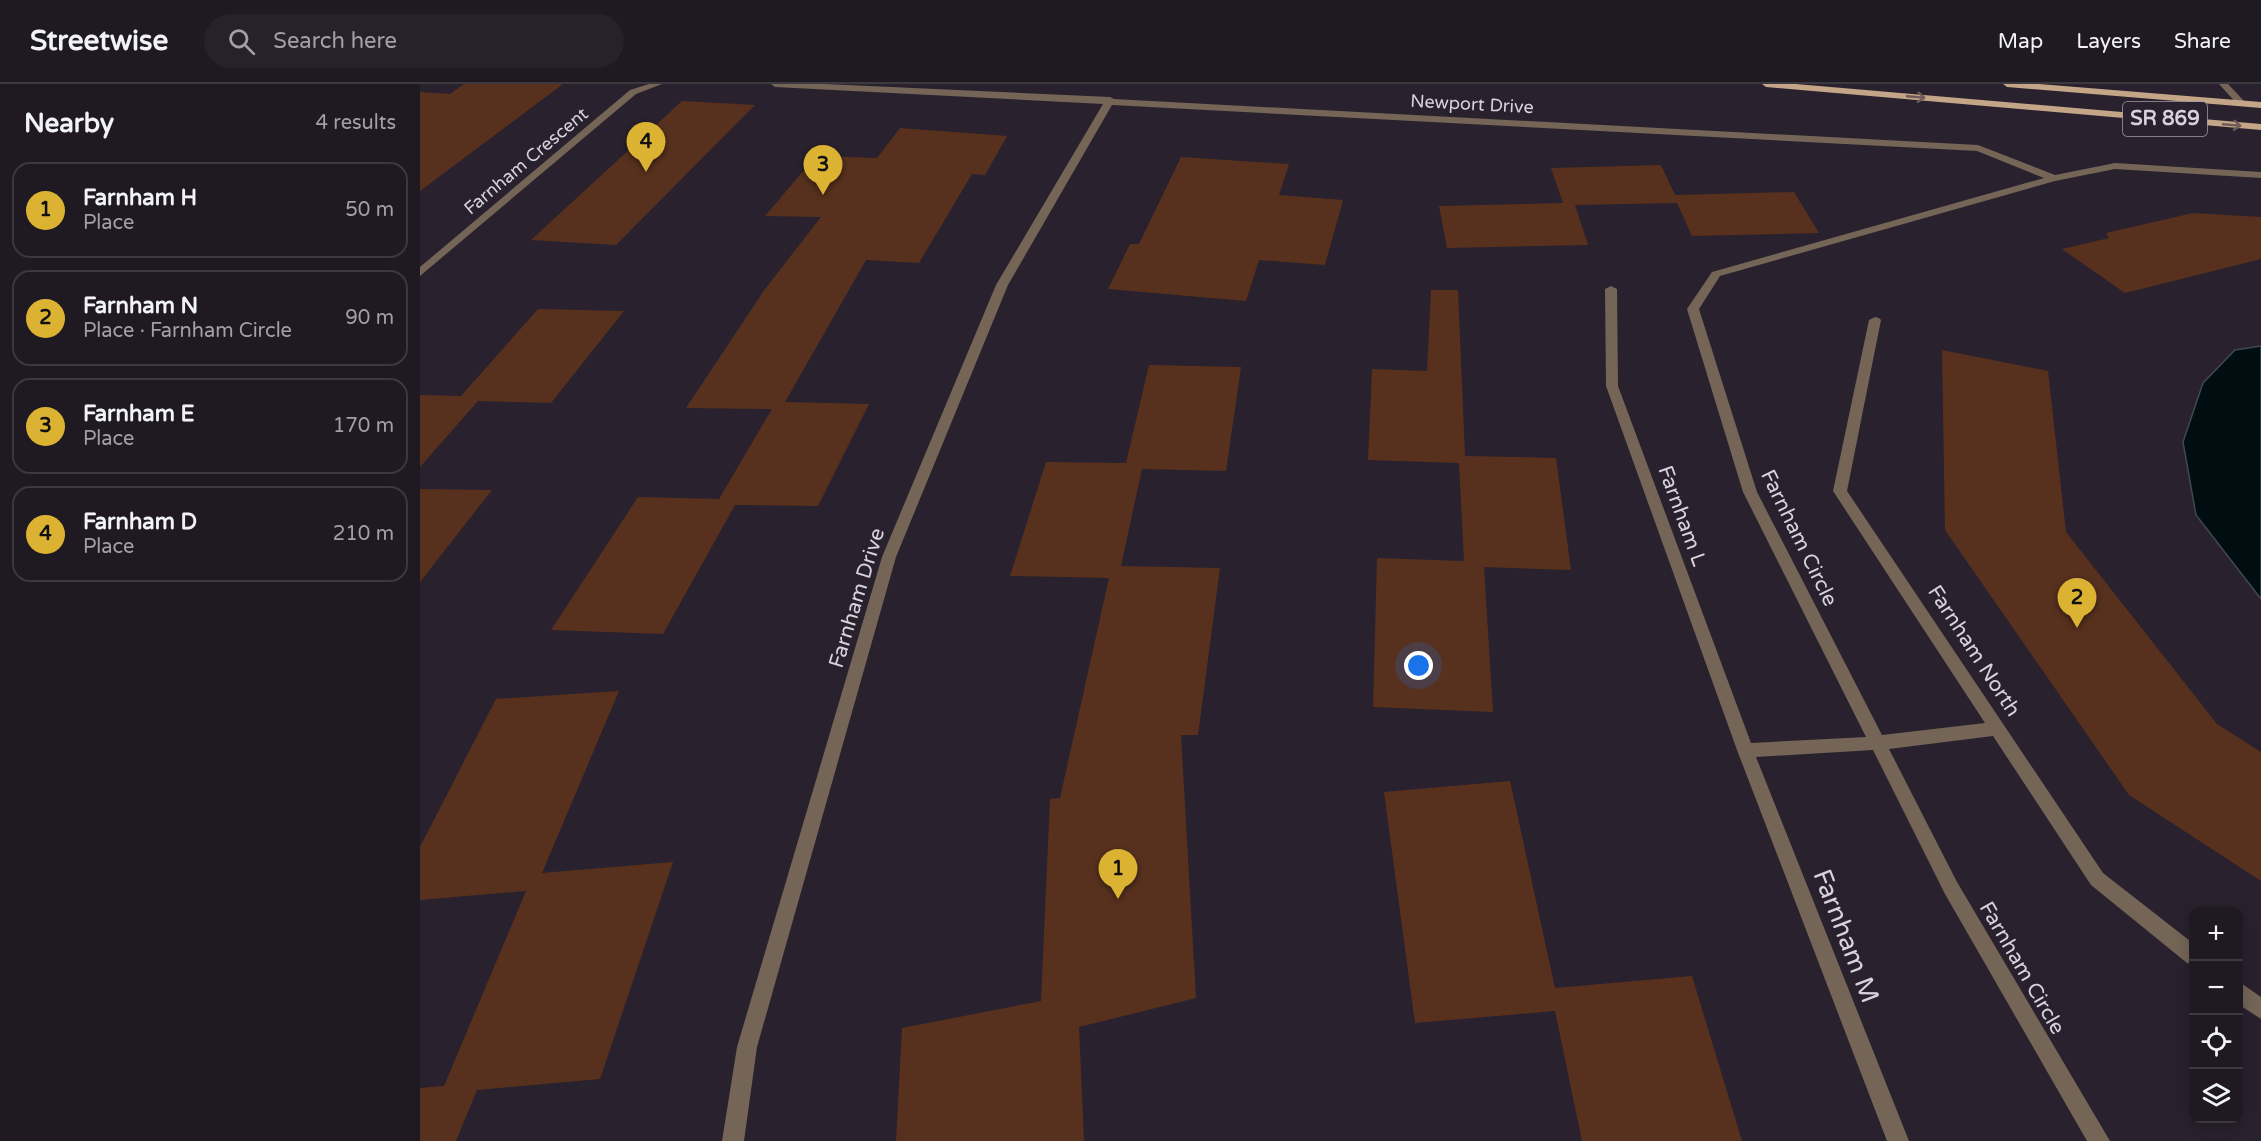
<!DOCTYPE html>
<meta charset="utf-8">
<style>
:root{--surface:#1f1922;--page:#27222a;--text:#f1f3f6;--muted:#a1a0a5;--line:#3c3840;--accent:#dcb233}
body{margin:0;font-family:"Varela Round",sans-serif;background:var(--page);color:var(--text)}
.controls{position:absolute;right:18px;bottom:18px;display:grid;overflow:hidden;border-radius:12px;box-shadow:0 3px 15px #0003}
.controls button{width:54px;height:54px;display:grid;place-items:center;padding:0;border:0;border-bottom:2px solid var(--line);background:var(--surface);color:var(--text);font:30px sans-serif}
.you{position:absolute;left:999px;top:582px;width:21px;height:21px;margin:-15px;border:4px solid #fff;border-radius:50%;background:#1a73e8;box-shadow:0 0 0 9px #1a73e833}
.badge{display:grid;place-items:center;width:39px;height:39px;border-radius:50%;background:var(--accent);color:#111;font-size:20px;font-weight:700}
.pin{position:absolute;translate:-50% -50px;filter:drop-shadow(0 2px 3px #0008)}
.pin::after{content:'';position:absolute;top:32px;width:21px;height:18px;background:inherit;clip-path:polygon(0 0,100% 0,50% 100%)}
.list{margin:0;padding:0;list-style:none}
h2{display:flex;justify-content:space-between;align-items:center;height:78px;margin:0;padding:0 24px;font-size:26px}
h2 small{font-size:20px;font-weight:400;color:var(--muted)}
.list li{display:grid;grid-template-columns:39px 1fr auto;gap:18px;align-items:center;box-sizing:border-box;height:96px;margin:0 12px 12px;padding:0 12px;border:2px solid var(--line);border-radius:18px}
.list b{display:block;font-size:22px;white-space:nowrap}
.list p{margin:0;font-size:20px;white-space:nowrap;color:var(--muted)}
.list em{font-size:20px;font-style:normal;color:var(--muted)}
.icon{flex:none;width:33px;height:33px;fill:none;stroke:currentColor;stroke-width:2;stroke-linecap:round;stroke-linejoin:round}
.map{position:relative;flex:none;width:1841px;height:1057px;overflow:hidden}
header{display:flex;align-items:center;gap:36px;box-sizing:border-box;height:84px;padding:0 30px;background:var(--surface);border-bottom:2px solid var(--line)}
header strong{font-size:28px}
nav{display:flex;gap:33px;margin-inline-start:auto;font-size:21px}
.search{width:420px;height:54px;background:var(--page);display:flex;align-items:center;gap:15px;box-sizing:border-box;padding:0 21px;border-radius:33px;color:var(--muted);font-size:22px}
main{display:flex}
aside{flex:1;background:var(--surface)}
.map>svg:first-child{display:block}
</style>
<header>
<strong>Streetwise</strong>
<div class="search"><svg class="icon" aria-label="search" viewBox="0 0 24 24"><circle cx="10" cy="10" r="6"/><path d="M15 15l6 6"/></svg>Search here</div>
<nav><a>Map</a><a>Layers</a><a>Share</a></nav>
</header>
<main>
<aside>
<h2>Nearby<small>4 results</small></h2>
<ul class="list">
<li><span class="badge">1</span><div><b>Farnham H</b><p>Place</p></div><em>50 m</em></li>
<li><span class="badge">2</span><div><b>Farnham N</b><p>Place · Farnham Circle</p></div><em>90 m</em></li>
<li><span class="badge">3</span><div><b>Farnham E</b><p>Place</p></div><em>170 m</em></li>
<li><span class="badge">4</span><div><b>Farnham D</b><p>Place</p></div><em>210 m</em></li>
</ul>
</aside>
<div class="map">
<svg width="1841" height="1057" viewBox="0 0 1841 1057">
<rect width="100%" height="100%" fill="#29212d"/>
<!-- water -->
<path fill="#000e12" stroke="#40494e" stroke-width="1.5" d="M1841,262V515L1776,431L1763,358L1783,299L1815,266Z"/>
<!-- building -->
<path fill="#58311e" d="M44,0H143L0,107V8L30,10Z
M262,17L335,21L196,161L111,156Z
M480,44L587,52L565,91L552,90L499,179L446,176L365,318L449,320L398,422L315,421L243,550L131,546L218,413L299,415L352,325L266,324L345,205L401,133L345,132L396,72L457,74Z
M761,73L869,80L859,111L923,116L905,181L839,176L826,217L688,205L710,160H719Z
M1241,81L1255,111L1374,108L1399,149L1272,152L1257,119L1155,121L1168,161L1027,164L1019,122L1143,119L1131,84Z
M1773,129L1841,133V175L1705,209L1642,165L1689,154L1686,149Z
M1011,206H1038L1045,372L1136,374L1151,486L1064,483L1073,628L953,623L957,474L1044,477L1039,379L948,376L952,285L1007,287Z
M118,225L204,227L131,319L58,317L0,383V311L41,312Z
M1522,266L1628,287L1646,448L1797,640L1841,668V797L1709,711L1525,446Z
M729,281L821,283L806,387L722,385L701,482L800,484L778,651H761L776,914L659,943L664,1057H476L482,944L621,917L630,715L640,714L689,494L590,492L626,378L706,379Z
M0,405L72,406L0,498Z
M199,607L122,789L253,778L180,995L57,1006L36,1057H0V1004L24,1002L106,807L0,816V763L76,615Z
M1090,697L1135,904L1272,892L1322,1057H1162L1135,927L995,939L964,708Z"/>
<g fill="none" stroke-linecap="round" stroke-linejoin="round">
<!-- minor -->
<path fill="#746557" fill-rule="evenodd" d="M229,0H242L216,10L0,192V183L210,6Z
M351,0H405L690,13L694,15L1558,61L1635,91L1695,79L1841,88V94L1695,85L1635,97L1300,192L1279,225L1337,408L1462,651L1565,639L1413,407L1449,236L1455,233L1459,234L1461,236L1427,407L1683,789L1774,860V881L1767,879L1671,801L1573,652L1469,665L1537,798L1690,1057H1667L1525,810L1453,666L1336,673L1489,1057H1467L1317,666L1186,302L1185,205L1191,202L1197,205L1198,302L1331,659L1446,653L1323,408L1267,225L1292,188L1624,94L1557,67L692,21L588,201L476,473L337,963L324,1057H302L317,963L462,473L576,201L683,20L355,3Z
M1799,0H1808L1824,17V21H1818Z
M1818,897L1841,913V935L1818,920Z"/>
<!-- major -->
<path fill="#c4a588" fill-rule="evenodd" d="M1342,0H1376L1841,40V46L1346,3Z
M1583,0H1619L1841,18V24L1587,3Z"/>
</g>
<!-- one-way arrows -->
<defs><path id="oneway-shaft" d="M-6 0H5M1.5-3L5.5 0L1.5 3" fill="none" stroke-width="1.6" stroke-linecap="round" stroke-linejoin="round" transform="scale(1.5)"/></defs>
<g stroke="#6f5c56">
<use href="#oneway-shaft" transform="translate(1496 13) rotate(5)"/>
<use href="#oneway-shaft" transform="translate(1812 41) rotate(5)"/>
</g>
<g text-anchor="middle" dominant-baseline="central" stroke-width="6" stroke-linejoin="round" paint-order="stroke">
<!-- far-street labels -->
<g font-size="18" fill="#d7d2db" stroke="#29212d">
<text transform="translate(1052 20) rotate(3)">Newport Drive</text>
<text transform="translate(106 77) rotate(-40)">Farnham Crescent</text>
</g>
<!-- shield labels -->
<rect fill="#29212d" stroke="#a39da7" stroke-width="1.5" x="1703" y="18" width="84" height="34" rx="4.5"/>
<g font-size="20" font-weight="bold" fill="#d7d2db">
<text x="1745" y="35">SR 869</text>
</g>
<!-- street labels -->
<g font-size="21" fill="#d7d2db" stroke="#29212d">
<text transform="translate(1262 432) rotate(70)">Farnham L</text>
<text transform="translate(1379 454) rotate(64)">Farnham Circle</text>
<text transform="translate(437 514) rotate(-73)">Farnham Drive</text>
<text transform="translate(1554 567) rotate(57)">Farnham North</text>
<text transform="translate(1602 884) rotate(60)">Farnham Circle</text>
</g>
<!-- near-street labels -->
<g font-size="26" fill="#d7d2db" stroke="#29212d">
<text transform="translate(1426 852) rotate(69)">Farnham M</text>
</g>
</g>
</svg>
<div class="controls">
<button>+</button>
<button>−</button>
<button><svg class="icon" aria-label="locate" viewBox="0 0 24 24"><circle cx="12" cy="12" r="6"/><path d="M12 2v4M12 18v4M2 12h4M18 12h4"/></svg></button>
<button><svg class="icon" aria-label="layers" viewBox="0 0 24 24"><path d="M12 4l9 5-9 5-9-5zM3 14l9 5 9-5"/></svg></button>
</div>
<div class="you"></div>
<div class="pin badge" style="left:698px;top:815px">1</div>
<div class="pin badge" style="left:1657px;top:544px">2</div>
<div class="pin badge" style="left:403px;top:111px">3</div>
<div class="pin badge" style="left:226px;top:88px">4</div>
</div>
</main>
